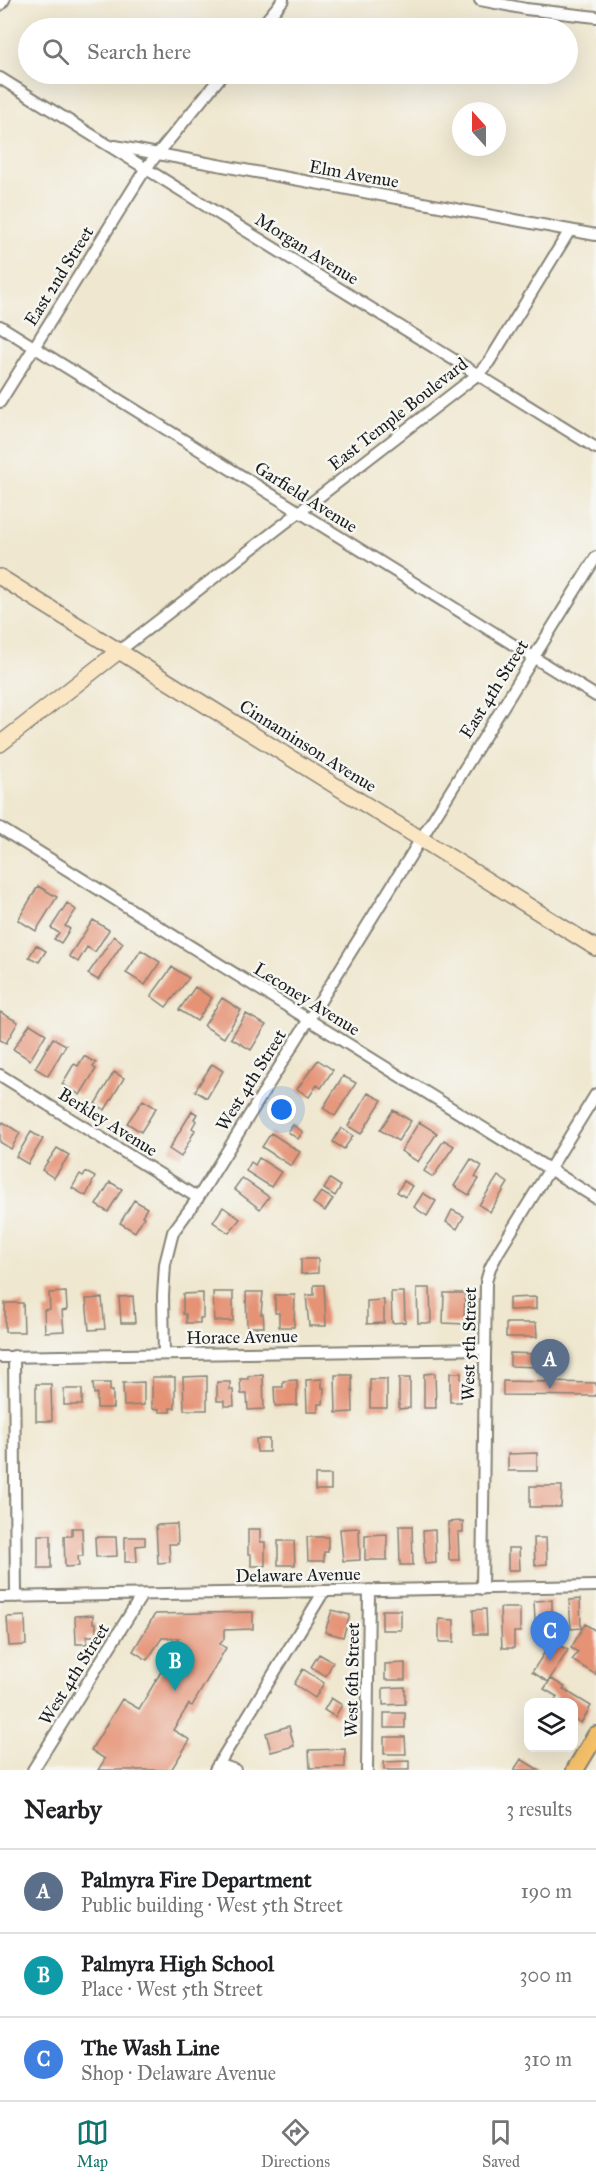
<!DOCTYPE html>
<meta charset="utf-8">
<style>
:root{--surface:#fff;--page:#f2f2f2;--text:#202124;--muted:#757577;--line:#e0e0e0;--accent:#0f766e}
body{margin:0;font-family:"IM FELL Great Primer",serif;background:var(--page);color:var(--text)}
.controls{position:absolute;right:18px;bottom:18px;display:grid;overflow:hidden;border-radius:12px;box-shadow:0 6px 24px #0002}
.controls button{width:54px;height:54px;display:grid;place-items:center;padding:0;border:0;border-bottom:2px solid var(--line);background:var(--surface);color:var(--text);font:30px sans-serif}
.compass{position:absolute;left:452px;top:102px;width:54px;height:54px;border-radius:50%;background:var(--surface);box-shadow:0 6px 24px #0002;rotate:339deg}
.you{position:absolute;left:282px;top:1110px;width:21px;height:21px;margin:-15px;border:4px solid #fff;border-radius:50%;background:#1a73e8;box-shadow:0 0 0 9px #1a73e833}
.badge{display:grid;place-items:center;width:39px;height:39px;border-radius:50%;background:var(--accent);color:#fff;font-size:20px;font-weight:700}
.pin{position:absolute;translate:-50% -50px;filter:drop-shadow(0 2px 3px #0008)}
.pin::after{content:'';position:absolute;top:32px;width:21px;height:18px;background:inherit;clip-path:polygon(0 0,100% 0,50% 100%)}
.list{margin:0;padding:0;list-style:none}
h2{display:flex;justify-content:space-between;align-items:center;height:78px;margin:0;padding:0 24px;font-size:26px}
h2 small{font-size:20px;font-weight:400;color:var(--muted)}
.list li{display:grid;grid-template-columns:39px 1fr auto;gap:18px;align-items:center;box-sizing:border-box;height:84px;padding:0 24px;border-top:2px solid var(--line)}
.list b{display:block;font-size:22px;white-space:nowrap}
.list p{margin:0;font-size:20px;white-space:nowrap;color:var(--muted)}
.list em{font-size:20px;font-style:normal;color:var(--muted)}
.icon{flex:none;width:33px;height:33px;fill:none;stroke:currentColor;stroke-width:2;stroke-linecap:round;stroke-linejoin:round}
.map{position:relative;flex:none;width:596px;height:1770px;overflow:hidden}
.search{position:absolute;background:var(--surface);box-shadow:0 6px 24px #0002;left:18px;right:18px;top:18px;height:66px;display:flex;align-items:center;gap:15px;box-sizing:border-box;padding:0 21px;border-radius:33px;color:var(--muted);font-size:22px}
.sheet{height:330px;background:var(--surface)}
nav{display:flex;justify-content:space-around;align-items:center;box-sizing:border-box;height:84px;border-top:2px solid var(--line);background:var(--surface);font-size:16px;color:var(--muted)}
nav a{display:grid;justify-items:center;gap:3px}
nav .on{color:var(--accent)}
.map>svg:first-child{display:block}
</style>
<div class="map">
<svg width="596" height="1770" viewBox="0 0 596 1770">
<rect width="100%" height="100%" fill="#f6f6f2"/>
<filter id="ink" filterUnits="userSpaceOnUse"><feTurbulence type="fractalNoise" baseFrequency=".0167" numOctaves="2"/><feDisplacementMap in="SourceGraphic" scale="12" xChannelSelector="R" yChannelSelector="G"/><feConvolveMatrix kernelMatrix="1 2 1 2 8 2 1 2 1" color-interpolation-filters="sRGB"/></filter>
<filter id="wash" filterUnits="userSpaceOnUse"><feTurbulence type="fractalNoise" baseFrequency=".008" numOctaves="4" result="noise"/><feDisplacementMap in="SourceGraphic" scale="24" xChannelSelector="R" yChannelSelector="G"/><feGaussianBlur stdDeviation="1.35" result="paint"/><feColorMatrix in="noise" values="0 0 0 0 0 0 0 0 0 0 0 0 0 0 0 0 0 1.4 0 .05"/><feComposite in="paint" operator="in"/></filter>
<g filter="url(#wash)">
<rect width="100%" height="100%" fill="#efe7cf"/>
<g id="blocks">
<!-- building -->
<path fill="#e59275" d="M38,886L57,897L36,931L18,920Z
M67,903L76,910L65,926L70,929L61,943L54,939L59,933L51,928Z
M93,920L109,930L95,952L87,947L78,962L69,956Z
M114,936L123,943L98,980L88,974Z
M36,945L46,951L39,962L29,957Z
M141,950L160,962L145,985L126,973Z
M172,967L189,978L166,1007L151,996Z
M195,987L212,998L197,1021L179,1010Z
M222,998L241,1010L224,1038L204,1026Z
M0,1012L18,1022L6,1043L0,1040Z
M246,1014L266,1025L251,1050L231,1038Z
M30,1024L46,1034L30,1060L13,1049Z
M53,1038L66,1045L48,1076L35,1068Z
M84,1056L96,1063L93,1067L96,1069L80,1095L62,1084L74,1064L78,1066Z
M318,1060L333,1070L321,1088L317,1085L309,1097L297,1089Z
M212,1064L223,1071L207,1098L195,1091Z
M114,1072L124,1078L105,1110L95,1104Z
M343,1076L356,1083L335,1116L323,1108Z
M368,1093L382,1100L361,1134L348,1126Z
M143,1100L156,1108L141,1132L127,1123Z
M393,1110L411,1121L398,1141L380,1130Z
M192,1111L197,1114L194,1119L196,1121L192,1128L195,1130L181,1157L169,1149Z
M3,1122L20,1133L11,1149L0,1142V1127Z
M419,1122L437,1133L418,1162L401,1151Z
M293,1125L303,1132L298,1139L288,1132Z
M341,1128L353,1136L344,1149L333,1142Z
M31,1132L43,1139L28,1164L16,1157Z
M271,1133L300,1152L291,1166L262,1147Z
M444,1140L454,1146L433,1177L424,1171Z
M57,1148L69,1155L54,1178L42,1170Z
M259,1158L281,1172L271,1187L246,1171L251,1162L255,1165Z
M471,1159L482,1166L475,1177L479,1179L469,1195L454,1186Z
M86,1172L95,1177L86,1196L72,1188L80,1174L83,1176Z
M498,1176L508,1183L490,1212L479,1205Z
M242,1178L269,1197L260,1209L234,1189Z
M330,1179L341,1186L335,1196L324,1189Z
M404,1181L412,1186L405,1197L397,1192Z
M110,1182L122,1189L108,1212L96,1205Z
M321,1192L333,1199L325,1211L313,1203Z
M423,1193L436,1201L427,1216L414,1207Z
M134,1200L147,1208L142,1216L144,1217L135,1232L120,1223Z
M223,1207L240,1219L229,1233L213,1222Z
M452,1210L464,1216L457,1229L446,1222Z
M301,1259H318V1273L301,1274Z
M314,1285H324L326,1326H309L306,1295H314Z
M417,1288H430L431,1323H418Z
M66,1292L67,1310L62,1311L64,1331L45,1332L44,1310L50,1309L49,1293Z
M213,1292H233V1321H214Z
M246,1292H263L261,1314H263L264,1327H247Z
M391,1292H404L405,1322L392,1323Z
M203,1293V1318H200V1323H186V1314H183V1294Z
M444,1293H465L464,1324L443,1323Z
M275,1295H295L294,1327H279V1313H275Z
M133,1296L135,1323H121L119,1297Z
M536,1297V1309L509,1310V1298Z
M102,1298L105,1329L89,1330L86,1299Z
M384,1300V1323L367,1324V1301Z
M5,1303H23L24,1332H5Z
M506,1323H536L537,1337H506Z
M510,1353L539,1354V1367L510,1366Z
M435,1373L436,1408H424V1374Z
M450,1373H461V1402H450Z
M263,1375L264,1409L248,1410L247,1394H241L240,1379H248V1376Z
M335,1375H352L353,1412L336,1413Z
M207,1376V1410H184L183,1377Z
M152,1377H175V1408H170V1412H159V1409L152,1408Z
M399,1378H410V1408L399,1409Z
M322,1379V1388H324L323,1404H318V1412H307L306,1380Z
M370,1379H387V1408H370Z
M297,1380V1405L275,1406L274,1387H283V1381Z
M503,1381L596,1383V1396L503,1395Z
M144,1382V1405L124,1406L123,1383Z
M217,1382H230V1390H233L234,1406H224V1401H217Z
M93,1383H110V1391H113V1408H97V1393L94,1394Z
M36,1384H51L52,1421H36Z
M64,1389H82V1405H64Z
M256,1439H269V1452H257Z
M537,1453V1471H508V1454Z
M315,1475H331V1490H315Z
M530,1486H562L561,1507H530Z
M463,1521V1532H458L459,1560H449L448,1522Z
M177,1524L178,1544H169L170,1562L158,1563L156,1525Z
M399,1526H412L413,1565H400Z
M72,1528H82L83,1556H78L79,1566L65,1567L64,1536H72Z
M359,1528L360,1560L343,1561L340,1529Z
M248,1529H260V1542H265V1566H251V1554H248Z
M435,1530L436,1563L425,1564L423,1531Z
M387,1534V1560H365V1535Z
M38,1535H51V1568H38Z
M95,1537H116L117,1556L96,1557Z
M125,1537H145V1545L136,1546L137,1562H125Z
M307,1537H328V1552H324V1561H308Z
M534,1538H546L547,1564L535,1565Z
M278,1541H294L295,1565H278Z
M508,1548H519L520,1570H508Z
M580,1599L581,1628L571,1629L569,1600Z
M552,1600V1628H542V1620H535L534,1601Z
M500,1608H520V1632H514V1648H502Z
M486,1609L487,1634H474L473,1610Z
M332,1610L350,1615L343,1637L325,1632Z
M382,1610H401V1630H382Z
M253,1612V1629L224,1630V1639L220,1644L226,1648L192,1706L189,1704L173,1730L190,1740L171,1770H98L105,1759L91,1750L122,1699L139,1709L178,1643L176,1642L179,1638H162L147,1660L133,1651L155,1614Z
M93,1615V1623H96V1636H87V1644H76L75,1616Z
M25,1616L26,1645L9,1646L7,1617Z
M439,1619L454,1620V1642H439Z
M585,1624L596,1631V1675L572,1660L578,1652L571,1648Z
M552,1641L568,1650L548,1682L532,1672Z
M319,1654L333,1662L326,1676L311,1667Z
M405,1663V1680H385V1664Z
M303,1669L324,1683L315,1698L294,1684Z
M551,1679L565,1687L563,1689L591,1706L581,1723L574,1719V1702H554L558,1697L544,1689Z
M405,1687V1704L383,1705V1688Z
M331,1698L342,1705L335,1717L324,1710Z
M384,1713H405V1728H384Z
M289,1726L294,1746L271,1752L266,1733Z
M384,1737H405L406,1754H384Z
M345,1749V1767L310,1768L309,1750Z
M521,1759L539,1770H514Z
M409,1761V1770H384V1762Z"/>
</g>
</g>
<g filter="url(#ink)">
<use href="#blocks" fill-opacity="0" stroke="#868276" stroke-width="1.5"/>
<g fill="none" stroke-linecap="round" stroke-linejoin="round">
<!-- street casing -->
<g stroke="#868276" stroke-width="14">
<path id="street" d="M480,0L526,9L596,17
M0,5L4,0
M260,28L283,0
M0,78L596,448
M115,146L596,235
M0,326L596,696
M0,402L146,168L223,74
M119,651L477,375L489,362L570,230
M0,828L596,1198
M0,1075L198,1198
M164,1354L163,1296L165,1264L173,1232L198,1198L596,557
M14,1356L16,1597
M0,1357L485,1349
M482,1589L486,1282L490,1268L499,1251L596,1094
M0,1597L596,1586
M218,1764L235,1770
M33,1770L142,1595
M215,1770L324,1591
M367,1770L369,1590"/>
</g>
<!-- secondary casing -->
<g stroke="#868276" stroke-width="18">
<path id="secondary" d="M0,577L596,948
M0,744L119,651"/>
</g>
<!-- primary casing -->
<g stroke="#868276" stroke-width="20">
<path id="primary" d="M575,1770L596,1735"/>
</g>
<!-- street -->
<use href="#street" stroke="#fff" stroke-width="10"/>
<!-- secondary -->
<use href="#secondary" stroke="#fbe6c4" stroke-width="15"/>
<!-- primary -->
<use href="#primary" stroke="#f5c16b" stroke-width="16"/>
</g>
</g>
<g text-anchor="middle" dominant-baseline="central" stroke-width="5" stroke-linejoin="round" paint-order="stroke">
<!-- street labels -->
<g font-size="18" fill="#1c1c1c" stroke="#f6f6f2">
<text transform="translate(354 174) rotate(10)">Elm Avenue</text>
<text transform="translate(307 249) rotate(32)">Morgan Avenue</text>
<text transform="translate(59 276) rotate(-58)">East 2nd Street</text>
<text transform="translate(398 414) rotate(-38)">East Temple Boulevard</text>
<text transform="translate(306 497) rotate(32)">Garfield Avenue</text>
<text transform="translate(494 689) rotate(-58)">East 4th Street</text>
<text transform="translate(308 746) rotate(32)">Cinnaminson Avenue</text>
<text transform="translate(307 999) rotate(32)">Leconey Avenue</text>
<text transform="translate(251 1080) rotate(-58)">West 4th Street</text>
<text transform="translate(108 1122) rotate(32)">Berkley Avenue</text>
<text transform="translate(242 1337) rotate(-1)">Horace Avenue</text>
<text transform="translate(469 1344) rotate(-89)">West 5th Street</text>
<text transform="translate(298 1575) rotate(-1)">Delaware Avenue</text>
<text transform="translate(74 1674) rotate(-58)">West 4th Street</text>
<text transform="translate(352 1680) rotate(-89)">West 6th Street</text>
</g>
</g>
</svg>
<div class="controls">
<button><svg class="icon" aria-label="layers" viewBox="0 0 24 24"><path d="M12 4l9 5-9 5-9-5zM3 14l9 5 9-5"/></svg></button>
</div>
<svg class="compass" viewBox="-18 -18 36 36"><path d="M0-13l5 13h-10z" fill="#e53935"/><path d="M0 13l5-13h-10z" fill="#757577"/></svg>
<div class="you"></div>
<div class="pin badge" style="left:550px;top:1389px;background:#5c6f8a">A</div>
<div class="pin badge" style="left:175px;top:1691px;background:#0f9aa8">B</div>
<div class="pin badge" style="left:550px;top:1661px;background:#3f7fe0">C</div>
<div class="search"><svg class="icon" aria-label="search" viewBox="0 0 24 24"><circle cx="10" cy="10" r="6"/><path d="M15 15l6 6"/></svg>Search here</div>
</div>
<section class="sheet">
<h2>Nearby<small>3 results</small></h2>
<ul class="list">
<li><span class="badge" style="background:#5c6f8a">A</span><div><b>Palmyra Fire Department</b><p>Public building · West 5th Street</p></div><em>190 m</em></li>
<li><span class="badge" style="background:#0f9aa8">B</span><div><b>Palmyra High School</b><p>Place · West 5th Street</p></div><em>300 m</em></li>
<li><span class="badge" style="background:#3f7fe0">C</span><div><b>The Wash Line</b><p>Shop · Delaware Avenue</p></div><em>310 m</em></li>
</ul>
</section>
<nav>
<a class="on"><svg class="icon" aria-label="map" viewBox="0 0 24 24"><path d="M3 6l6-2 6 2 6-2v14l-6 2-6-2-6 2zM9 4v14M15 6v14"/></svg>Map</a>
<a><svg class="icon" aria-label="directions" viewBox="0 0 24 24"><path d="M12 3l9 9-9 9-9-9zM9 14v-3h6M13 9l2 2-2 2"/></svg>Directions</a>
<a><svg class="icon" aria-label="saved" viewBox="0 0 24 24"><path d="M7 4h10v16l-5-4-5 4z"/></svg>Saved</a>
</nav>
